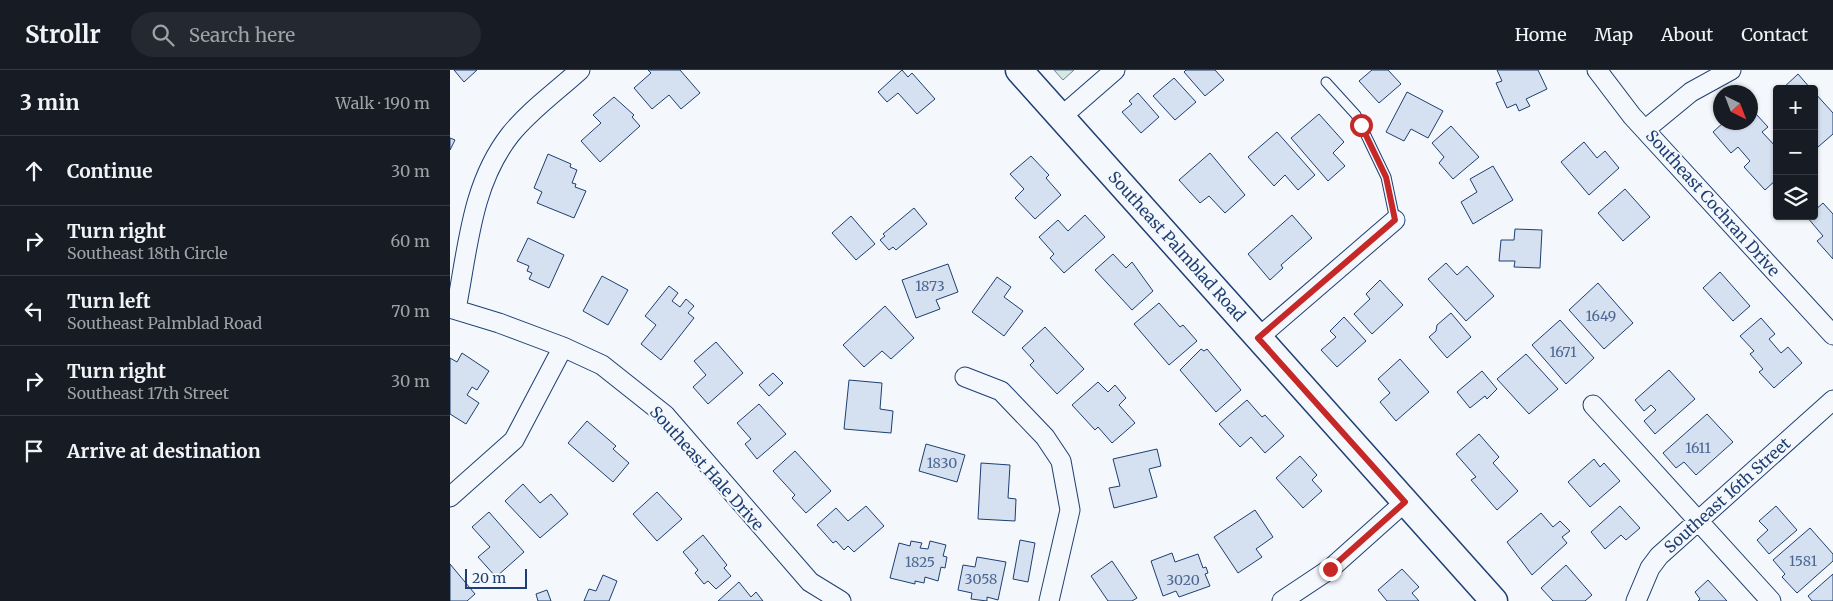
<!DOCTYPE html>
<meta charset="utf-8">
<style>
:root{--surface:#171b24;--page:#242831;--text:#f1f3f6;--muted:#9ea1a6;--line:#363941}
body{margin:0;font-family:Merriweather,serif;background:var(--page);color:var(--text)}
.controls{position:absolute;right:15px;top:15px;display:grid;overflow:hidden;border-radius:5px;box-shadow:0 1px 4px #0004}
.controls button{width:45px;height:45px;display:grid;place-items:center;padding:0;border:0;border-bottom:1px solid var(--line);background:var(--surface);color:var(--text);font:25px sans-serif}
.compass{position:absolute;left:1263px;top:15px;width:45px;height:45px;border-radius:50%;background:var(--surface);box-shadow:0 1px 4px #0004;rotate:138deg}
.scale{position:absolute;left:15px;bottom:12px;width:62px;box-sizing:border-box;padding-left:5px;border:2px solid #1d3f73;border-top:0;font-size:14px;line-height:18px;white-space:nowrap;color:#1d3f73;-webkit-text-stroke:4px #f4f7fb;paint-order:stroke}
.stop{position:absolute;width:15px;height:15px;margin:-11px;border:4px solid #c62828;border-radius:50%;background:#fff}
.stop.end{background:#c62828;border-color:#fff;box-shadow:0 1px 5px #0008}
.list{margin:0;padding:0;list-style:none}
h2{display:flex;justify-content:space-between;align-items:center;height:65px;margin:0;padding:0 20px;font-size:21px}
h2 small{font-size:16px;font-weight:400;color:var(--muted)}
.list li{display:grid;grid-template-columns:32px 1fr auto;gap:15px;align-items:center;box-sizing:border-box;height:70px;padding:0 20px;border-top:1px solid var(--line)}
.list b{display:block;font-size:19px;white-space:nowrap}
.list p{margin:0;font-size:16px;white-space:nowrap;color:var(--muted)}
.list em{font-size:16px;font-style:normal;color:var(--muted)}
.icon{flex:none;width:28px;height:28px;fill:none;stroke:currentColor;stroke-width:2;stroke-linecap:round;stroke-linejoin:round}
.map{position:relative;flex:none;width:1383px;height:531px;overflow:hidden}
header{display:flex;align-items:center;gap:30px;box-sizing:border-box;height:70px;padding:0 25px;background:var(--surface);border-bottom:1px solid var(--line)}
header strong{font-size:24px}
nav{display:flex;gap:28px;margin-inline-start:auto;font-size:18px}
.search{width:350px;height:45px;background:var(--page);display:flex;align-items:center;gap:12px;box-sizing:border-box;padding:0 18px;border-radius:28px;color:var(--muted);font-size:19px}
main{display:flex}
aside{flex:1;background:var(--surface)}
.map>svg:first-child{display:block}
</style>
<header>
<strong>Strollr</strong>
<div class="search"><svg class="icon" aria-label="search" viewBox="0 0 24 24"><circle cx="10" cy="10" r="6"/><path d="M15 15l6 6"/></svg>Search here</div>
<nav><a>Home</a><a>Map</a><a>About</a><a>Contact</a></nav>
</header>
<main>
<aside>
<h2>3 min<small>Walk · 190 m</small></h2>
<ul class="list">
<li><svg class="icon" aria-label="ahead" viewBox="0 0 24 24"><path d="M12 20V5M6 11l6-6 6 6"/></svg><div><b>Continue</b></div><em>30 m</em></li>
<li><svg class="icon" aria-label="right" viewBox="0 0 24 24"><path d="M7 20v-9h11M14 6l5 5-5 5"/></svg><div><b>Turn right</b><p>Southeast 18th Circle</p></div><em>60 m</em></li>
<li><svg class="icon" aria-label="left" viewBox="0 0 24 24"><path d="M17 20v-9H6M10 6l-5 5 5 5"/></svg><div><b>Turn left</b><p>Southeast Palmblad Road</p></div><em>70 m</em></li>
<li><svg class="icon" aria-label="right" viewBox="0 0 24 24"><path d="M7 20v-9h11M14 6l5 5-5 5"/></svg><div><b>Turn right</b><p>Southeast 17th Street</p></div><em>30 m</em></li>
<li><svg class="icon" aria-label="arrive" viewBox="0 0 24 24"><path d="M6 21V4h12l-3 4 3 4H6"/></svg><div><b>Arrive at destination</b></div></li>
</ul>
</aside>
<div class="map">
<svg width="1383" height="531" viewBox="0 0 1383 531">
<rect width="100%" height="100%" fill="#f4f7fb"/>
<!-- green -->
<path fill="#d7e8df" stroke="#687fa3" d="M604,0H624L613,10Z"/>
<!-- building -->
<path fill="#d5e0f0" stroke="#1d3f73" d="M4,0H27L14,12Z
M198,0H230L250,23L231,39L219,25L202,39L184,18L201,3Z
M452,0L458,7L462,3L485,29L467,44L448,23L437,32L428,22Z
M736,0H765L774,10L755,26L734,2Z
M922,0H938L951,14L929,33L909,11Z
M1047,0H1088L1097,19L1076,29L1080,36L1069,41L1066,34L1057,38L1046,13L1052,11Z
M1348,4L1361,19H1332Z
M724,8L746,32L725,50L703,26Z
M957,22L993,41L978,68L961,59L954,71L936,62Z
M1364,22L1383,43V64L1368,77L1364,73Z
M688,23L709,47L691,63L672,42L682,34L679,31Z
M164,27L184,45L182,47L190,56L150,92L131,71L151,53L143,45Z
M869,44L894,72L883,83L895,96L878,111L841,68Z
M1306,44L1318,57L1312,62L1327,78V109L1315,120L1294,97L1300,91L1288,77L1281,83L1263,62L1274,52H1300V48Z
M1001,56L1029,87L1003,109L989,93L994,87L982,73Z
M827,62L865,105L848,120L835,105L824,116L798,87Z
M0,68L5,70L0,80Z
M1134,72L1147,88L1155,81L1169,98L1139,125L1111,92Z
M760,83L795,125L775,143L759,126L750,133L729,110Z
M98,84L121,94L120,97L127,100L122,113L126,114L125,117L136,121L124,148L87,133L92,122L84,118Z
M581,86L599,105L596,108L611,125L585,149L565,128L574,119L560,104Z
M1043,96L1063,130L1023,154L1011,132L1027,122L1020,109Z
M1175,119L1200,147L1173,171L1148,143Z
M1373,133L1383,144V189L1367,171L1373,166L1357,147L1364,146V141Z
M464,138L477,154L446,180L443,177L439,180L430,170L435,166L433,164Z
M635,145L655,167L614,203L600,188L604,184L589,167L608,150L618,161Z
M842,145L862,168L831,195L833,198L820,210L798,184Z
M401,146L425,174L406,190L382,163Z
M1065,159L1092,160L1090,198L1064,197L1065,191H1049L1051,170H1064Z
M78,168L114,185L99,218L79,209L82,203L77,201L79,196L67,191Z
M663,184L676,198L682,192L703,221L682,240L645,200Z
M996,193L1007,205L1017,196L1044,226L1016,251L978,209Z
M498,194L508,222L486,230L490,239L466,248L452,210Z
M1270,202L1300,236L1283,251L1253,218Z
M152,206L178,220L158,255L133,241Z
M547,207L561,217L554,227L573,241L554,266L522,242Z
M930,210L953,235L922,264L904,244L920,229L916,224Z
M1148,213L1183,253L1154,279L1119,240Z
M219,216L228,223L222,231L230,237L236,229L244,236L238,243L244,248L211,290L191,274L206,255L195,246Z
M709,233L730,257L733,255L747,271L719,295L684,254Z
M435,236L464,268L441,289L432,281L414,297L393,275Z
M1001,243L1021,267L997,288L979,267L986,261L987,255Z
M894,247L916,271L887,297L871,280L886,267L880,261Z
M1311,248L1325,264L1319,269L1331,283L1338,277L1352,293L1324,318L1309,302L1313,299L1300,284L1304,281L1290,266Z
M1110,250L1144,288L1116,314L1082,275Z
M595,257L634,299L607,324L580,295L584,291L572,278Z
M266,272L293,303L258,334L243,317L256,305L244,291Z
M751,279L754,281L757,279L791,320L766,342L730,300Z
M12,283L39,301L27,320L22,317L17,325L29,333L16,354L0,344V288L7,292Z
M1076,284L1108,319L1079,344L1047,309Z
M950,289L979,322L946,351L930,332L940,323L928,309Z
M1219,300L1245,329L1205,364L1194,351L1206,340L1201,335L1194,341L1185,330Z
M1032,301L1047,319L1037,329L1035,326L1020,338L1007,322Z
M323,303L333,313L319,326L309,315Z
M399,310L432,313L430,339L443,341L441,363L394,359Z
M648,312L658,322L665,315L676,328L669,335L685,353L662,373L648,357L645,360L622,335Z
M797,330L812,347L815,345L834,366L815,383L801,367L790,377L769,354Z
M309,334L336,364L307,389L295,374L301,369L287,353Z
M1257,344L1283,372L1246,405L1234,392L1226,398L1213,383Z
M137,351L166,376L163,379L179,393L163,412L118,373Z
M1029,364L1049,387L1043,393L1068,421L1047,440L1021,410L1026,407L1006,384Z
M476,374L515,385L507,412L469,401Z
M707,379L711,396L699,399L707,427L664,438L659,418L670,416L663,389Z
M345,381L381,421L356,443L342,428L345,425L323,401Z
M850,386L867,405L862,410L872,421L853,438L826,408Z
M1144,389L1150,397L1154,393L1170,411L1140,437L1118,412Z
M531,393L560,395L558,428L566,429L565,451L528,449Z
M73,414L90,433L101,424L118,444L90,468L55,431Z
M207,422L232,449L207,471L183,444Z
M416,436L434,456L404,482L398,476L394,480L386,471L383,473L367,455L386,438L398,451Z
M1170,436L1190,458L1176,470L1171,465L1155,479L1141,462Z
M1326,436L1347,460L1319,484L1307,470L1318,460L1309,451Z
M805,440L823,467L806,479L812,487L788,503L764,467Z
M39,442L74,482L46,507L28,487L40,477L22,457Z
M1091,443L1103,457L1110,451L1120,461L1112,467L1117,473L1082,505L1057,472Z
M1360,458L1383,484V491L1347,523L1332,507L1335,504L1323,490Z
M253,465L277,495L274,498L281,506L266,519L258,511L254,514L245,503L248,500L233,482Z
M570,470L585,473L578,512L563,509Z
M461,471L472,473L470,478L478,479L480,471L496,475L493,486L497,487L495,498L491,497L488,511L475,507L474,513L465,511V514L440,508L449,473L460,476Z
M722,483L725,492L748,484L753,498L756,497L758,503L755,504L760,516L729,527L726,521L713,526L701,491Z
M527,487L556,492L548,530L537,527V531L521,529L522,523L508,520L513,495L525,497Z
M662,491L687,528L682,531H658L641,506Z
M0,494L25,524L17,531H0Z
M1116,495L1142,525L1135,531H1103L1091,518Z
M952,499L969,517L962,523L969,531H937L928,520Z
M1383,504V531H1362L1358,526Z
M153,505L167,511L159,531H134L139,519L146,521Z
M1258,510L1277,531H1248L1250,529L1245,522Z
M289,512L301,527L306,522L313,531H268Z
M97,520L101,531H88L86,524Z"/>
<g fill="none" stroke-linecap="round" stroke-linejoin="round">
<!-- lane casing -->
<g stroke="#1d3f73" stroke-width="11">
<path id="lane" d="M876,12L906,45L911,55L936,107L945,150"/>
</g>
<!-- street casing -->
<g stroke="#1d3f73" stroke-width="21">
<path id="street" d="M1147,0L1182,46L1383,265
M611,47L665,0
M1196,59L1241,22L1281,0
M0,238L49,253L113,277L152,295L215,345L360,512L391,531
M6,239C18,179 21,115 60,65C80,40 107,21 130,0
M808,268L945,150
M515,307L551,321L595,367L611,391L620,440L599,531
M1143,335L1321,531
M0,427L64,370L113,277
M832,531L880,499L955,432
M1186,531L1200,498L1209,486L1383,330"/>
</g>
<!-- secondary casing -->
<g stroke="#1d3f73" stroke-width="29">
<path id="secondary" d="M569,0L1044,531"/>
</g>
<!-- lane -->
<use href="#lane" stroke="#f4f7fb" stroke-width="9"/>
<!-- street -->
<use href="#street" stroke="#f4f7fb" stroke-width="19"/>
<!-- secondary -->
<use href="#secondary" stroke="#f4f7fb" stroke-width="26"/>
</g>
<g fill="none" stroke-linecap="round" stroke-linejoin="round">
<!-- route -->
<path stroke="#c62828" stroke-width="6" d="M880,499L955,432L808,268L945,150L936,107L911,55"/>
</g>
<g text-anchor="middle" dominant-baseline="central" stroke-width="4" stroke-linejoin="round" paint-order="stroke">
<!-- number labels -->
<g font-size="14" fill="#4b6792">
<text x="480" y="216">1873</text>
<text x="1151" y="246">1649</text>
<text x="1113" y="282">1671</text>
<text x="1248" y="378">1611</text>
<text x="492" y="393">1830</text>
<text x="1353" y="491">1581</text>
<text x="470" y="492">1825</text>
<text x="531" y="509">3058</text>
<text x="733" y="510">3020</text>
</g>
<!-- street labels -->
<g font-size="16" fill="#1d3f73" stroke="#f4f7fb">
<text transform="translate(1263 133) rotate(48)">Southeast Cochran Drive</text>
<text transform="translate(727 176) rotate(48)">Southeast Palmblad Road</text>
<text transform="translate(257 398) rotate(48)">Southeast Hale Drive</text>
<text transform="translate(1277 425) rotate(-42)">Southeast 16th Street</text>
</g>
</g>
</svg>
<div class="controls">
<button>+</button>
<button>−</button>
<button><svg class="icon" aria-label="layers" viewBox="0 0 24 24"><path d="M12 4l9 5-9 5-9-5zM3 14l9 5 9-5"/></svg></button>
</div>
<svg class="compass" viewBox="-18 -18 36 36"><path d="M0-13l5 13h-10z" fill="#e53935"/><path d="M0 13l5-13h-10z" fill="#9ea1a6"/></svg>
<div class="scale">20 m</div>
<div class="stop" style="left:911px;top:55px"></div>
<div class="stop end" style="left:880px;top:499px"></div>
</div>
</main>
